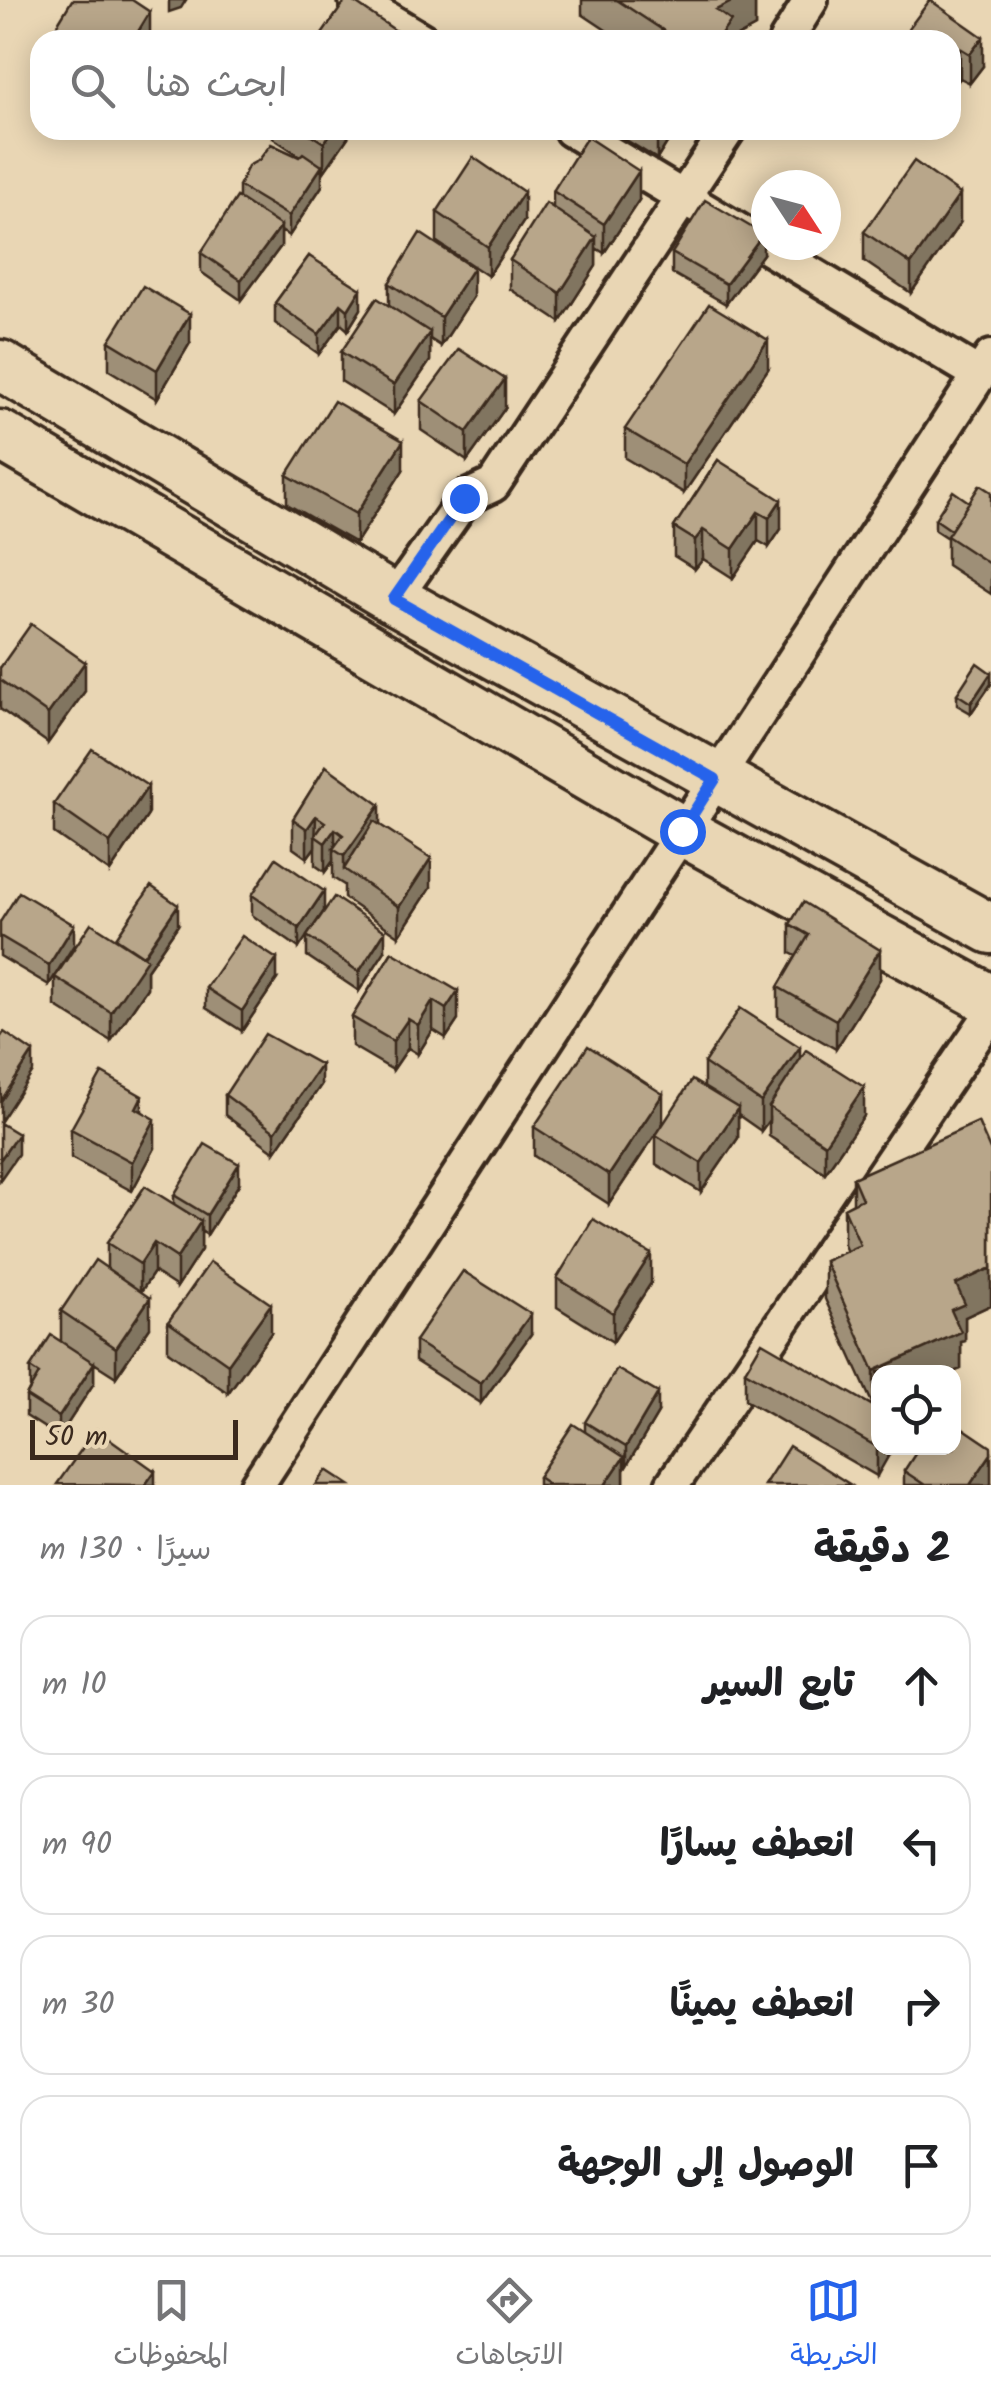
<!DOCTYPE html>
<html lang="ar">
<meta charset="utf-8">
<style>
:root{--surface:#fff;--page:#f6f6f6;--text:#202124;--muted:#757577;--line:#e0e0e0;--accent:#2563eb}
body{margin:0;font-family:Kalam,"Playpen Sans Arabic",sans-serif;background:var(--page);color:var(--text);direction:rtl}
.controls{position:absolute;right:30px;bottom:30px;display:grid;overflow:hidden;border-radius:20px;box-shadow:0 5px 25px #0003}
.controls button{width:90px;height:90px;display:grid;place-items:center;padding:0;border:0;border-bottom:2px solid var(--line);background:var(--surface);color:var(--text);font:50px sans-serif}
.compass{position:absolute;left:751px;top:170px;width:90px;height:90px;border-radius:50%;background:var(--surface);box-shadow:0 5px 25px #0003;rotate:126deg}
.scale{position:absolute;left:30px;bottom:25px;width:208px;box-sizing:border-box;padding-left:10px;border:5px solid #3b2a1e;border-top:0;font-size:28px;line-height:35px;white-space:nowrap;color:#3b2a1e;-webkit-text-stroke:8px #e9d6b4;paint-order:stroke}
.stop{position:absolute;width:30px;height:30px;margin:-22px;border:8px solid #2563eb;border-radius:50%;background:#fff}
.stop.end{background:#2563eb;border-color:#fff;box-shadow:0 2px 10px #0008}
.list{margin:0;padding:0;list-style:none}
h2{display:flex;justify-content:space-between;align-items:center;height:130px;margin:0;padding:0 40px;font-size:42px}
h2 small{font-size:32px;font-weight:400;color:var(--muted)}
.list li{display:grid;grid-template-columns:65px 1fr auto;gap:30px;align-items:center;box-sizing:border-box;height:140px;margin:0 20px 20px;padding:0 20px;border:2px solid var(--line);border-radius:30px}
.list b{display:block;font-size:38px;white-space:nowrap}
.list em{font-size:32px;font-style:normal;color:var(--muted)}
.icon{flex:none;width:55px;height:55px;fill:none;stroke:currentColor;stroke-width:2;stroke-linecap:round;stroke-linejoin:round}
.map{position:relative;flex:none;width:991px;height:1485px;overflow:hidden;direction:ltr}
.search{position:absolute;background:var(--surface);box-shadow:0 5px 25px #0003;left:30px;right:30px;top:30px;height:110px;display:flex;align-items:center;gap:25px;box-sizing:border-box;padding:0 35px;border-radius:30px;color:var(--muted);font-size:38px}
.sheet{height:770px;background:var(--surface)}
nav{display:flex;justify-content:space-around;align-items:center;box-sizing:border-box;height:140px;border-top:2px solid var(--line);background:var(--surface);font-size:28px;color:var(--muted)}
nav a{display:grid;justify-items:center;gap:5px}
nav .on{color:var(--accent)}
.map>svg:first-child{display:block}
</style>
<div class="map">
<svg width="991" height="1485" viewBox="0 0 991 1485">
<rect width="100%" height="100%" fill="#e9d6b4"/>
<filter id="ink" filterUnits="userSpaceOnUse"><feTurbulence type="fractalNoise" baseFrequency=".01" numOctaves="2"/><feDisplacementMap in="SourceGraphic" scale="20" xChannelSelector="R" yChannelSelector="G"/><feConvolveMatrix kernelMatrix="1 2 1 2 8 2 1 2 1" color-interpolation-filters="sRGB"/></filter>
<g filter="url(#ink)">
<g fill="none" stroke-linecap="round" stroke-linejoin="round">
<!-- street casing -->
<g stroke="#3b2a1e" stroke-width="40">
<path id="street" d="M356,0L422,40
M786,40L811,0
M571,130L980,375
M394,599L465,498L493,485L728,130
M257,1485L991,357
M672,1485L991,1014"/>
</g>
<!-- secondary casing -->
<g stroke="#3b2a1e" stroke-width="55">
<path id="secondary" d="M0,365L394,599L991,929
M0,435L682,831L991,1000"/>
</g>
<!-- street -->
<use href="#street" stroke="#e9d6b4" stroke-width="32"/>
<!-- secondary -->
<use href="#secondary" stroke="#e9d6b4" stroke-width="48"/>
</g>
<!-- wall -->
<path fill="#9e8f77" stroke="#3b2a1e" stroke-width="2.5" d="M582,0H755V27L731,40H621L582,14Z
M930,0L983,66L970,83L960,78L951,90V40Z
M273,130H353L324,172L322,171V186L289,236L281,231V246L241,300L201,272V253L239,198V186L300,156L273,138Z
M610,130H675L657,159Z
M553,191L639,200L604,253L596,248V266L560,322L510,289V260L553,208Z
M437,212L524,221L488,276L437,242Z
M960,223L911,293L864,261V232Z
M672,253L763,254L726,304L672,273Z
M309,256L361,309L348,330L341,324L319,354L275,323V303Z
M389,283L473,297L441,346L430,339V361L394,414L341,381V352L389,306Z
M109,341L190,343L157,399L109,370Z
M768,369L684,493L625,458V429Z
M421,401L505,408L467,461L421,430Z
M718,460L781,529L769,547L758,541L733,578L703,559L695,569L674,556V527Z
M403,470L356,543L287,504V475Z
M991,492V594L947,565V538L935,530V519Z
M0,668L85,691L48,743L0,709Z
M991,672V684L971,713L957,705V694Z
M326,766L380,825L431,887L399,936L344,898V885L333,878V861L325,872L315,865V847L307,858L293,848V819Z
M54,804L148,815L110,872L54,833Z
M324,891L299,948L252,915V895Z
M0,922L74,945L49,985L0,956Z
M790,924L880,979L836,1049L778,1016V987L796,956L790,953Z
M178,925L147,970V988L111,1041L55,1006V977L116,938Z
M307,936L385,951L359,991L307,956Z
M392,952L458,1020L446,1038L433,1030L418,1054L408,1048L393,1070L352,1046V1017Z
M277,979L242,1031L206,1008V988Z
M800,1059L864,1116L825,1173L769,1136V1120L761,1131L738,1115V1138L701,1192L656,1164V1135L704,1088V1063Z
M321,1085L275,1152L225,1115V1095Z
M142,1111L155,1148L132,1191L71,1158V1129Z
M663,1123L609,1204L534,1156V1127Z
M991,1152V1305L965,1317V1341L961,1342V1369L953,1372H878V1407L876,1408L878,1409L877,1476L745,1400V1371L873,1405L825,1299V1261L847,1252L844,1245V1208L853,1203V1178Z
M239,1184L207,1235L201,1231V1250L177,1287L154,1272L141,1291L150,1327L116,1377L94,1363V1383L59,1437L26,1416V1396L30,1388V1368L61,1340V1311L107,1268V1243L174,1204V1195Z
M557,1278L651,1283L613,1342L557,1307Z
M168,1322L271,1333L228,1393L168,1351Z
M531,1334L481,1403L415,1361V1341Z
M658,1413L626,1467L624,1465V1485H538V1477L585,1432V1422Z
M904,1471L991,1483L990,1485H904Z"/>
<!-- shaded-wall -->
<path fill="#817461" stroke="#3b2a1e" stroke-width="2.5" d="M169,0H186L181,8L169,12Z
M735,0H755V27L731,40H716V10Z
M150,12V40H133Z
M983,37V66L970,83V54Z
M960,48V78L951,90V61Z
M333,130H353L324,172V143Z
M657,130H675L657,159Z
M322,166V186L289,236V216Z
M639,171V200L604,253V224Z
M524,192V221L488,276V247Z
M960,194V223L911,293V264Z
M281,226V246L241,300V280Z
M763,234V254L726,304V284Z
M596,237V266L560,322V293Z
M473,268V297L441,346V317Z
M361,289V309L348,330V310Z
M341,304V324L319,354V334Z
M190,314V343L157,399V370Z
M430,332V361L394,414V385Z
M768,340V369L684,493V464Z
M505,379V408L467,461V432Z
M403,441V470L356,543V514Z
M781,500V529L769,547V518Z
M758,512V541L733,578V549Z
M703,530V559L695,569V540Z
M85,662V691L48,743V714Z
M991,673V684L971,713V703Z
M148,786V815L110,872V843Z
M380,805V834L344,869V856Z
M316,816L315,847L307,858V829Z
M335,829V850L333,849V861L325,872V843Z
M431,858V887L399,936V907Z
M324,891V911L299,948V928Z
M178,905V925L147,970V988L111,1041V1012L143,957Z
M74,925V945L49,985V965Z
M385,931V951L359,991V972Z
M880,950V979L836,1049V1020Z
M277,959V979L242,1031V1011Z
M458,991V1020L446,1038V1009Z
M433,1001V1030L418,1054V1025Z
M408,1019V1048L393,1070V1041Z
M800,1047V1076L769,1107V1120L761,1131V1102Z
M33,1052V1072L1,1121V1101Z
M321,1065V1085L275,1152V1132Z
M864,1087V1116L825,1173V1144Z
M663,1094V1123L609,1204V1175Z
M142,1096V1125L136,1108Z
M738,1108V1138L701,1192V1163Z
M155,1119V1148L132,1191V1162Z
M18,1134V1154L0,1180V1160Z
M239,1164V1184L207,1235V1215Z
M201,1221V1250L177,1287V1258Z
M154,1243V1272L140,1293V1264Z
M651,1254V1283L613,1342V1313Z
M991,1268V1305L965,1317V1341L961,1342V1369L953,1372H878V1407L874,1409V1371L951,1310L956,1284Z
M150,1298V1327L116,1377V1348Z
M271,1304V1333L228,1393V1364Z
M531,1314V1334L481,1403V1383Z
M94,1363V1383L59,1437V1417Z
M658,1393V1413L626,1467V1447Z
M878,1444V1448H893L877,1476V1447Z
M991,1454V1483L990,1485H970Z
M624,1457V1485H605Z
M155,1471V1485H145Z"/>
<!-- building -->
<path fill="#b8a68a" stroke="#3b2a1e" stroke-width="2.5" d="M72,0H132L150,12L133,40H62L52,33Z
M346,0H351L399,33L394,40H318Z
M617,0H735L716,10L731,21L717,40H678Z
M930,0L983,37L970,54L960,48L951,61V40H900Z
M304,130H333L324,143Z
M587,137L639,171L604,224L553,191Z
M271,144L299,157L303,153L322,166L289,216L239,186L248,166L259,160Z
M473,157L524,192L488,247L437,212Z
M914,161L960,194L911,264L864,232Z
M237,197L281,226L241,280L201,253Z
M705,200L763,234L726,284L672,253Z
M546,203L596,237L560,293L510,260Z
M420,233L473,268L441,317L389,283Z
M309,256L361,289L348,310L341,304L319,334L275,303Z
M143,286L190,314L157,370L109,341Z
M377,298L430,332L394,385L341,352Z
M709,304L768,340L684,464L625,429Z
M459,349L505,379L467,432L421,401Z
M334,401L403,441L356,514L287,475Z
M718,460L781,500L769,518L758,512L733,549L703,530L695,540L674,527Z
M980,485L991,492V565L947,536Z
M953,491L969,502L951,530L935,519Z
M31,624L85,662L48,714L0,680V668Z
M977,663L991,673L971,703L957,694Z
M92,749L148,786L110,843L54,804Z
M326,766L380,805L344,856L333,849L343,835L335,829L325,843L315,836L325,822L316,816L307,829L293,819Z
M374,821L431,858L399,907L344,869Z
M276,858L324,891L299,928L252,895Z
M151,886L178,905L143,956L116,938Z
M19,892L74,925L49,965L0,936V922Z
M334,897L385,931L359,972L307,936Z
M803,902L880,950L836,1020L778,987L809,935L790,924Z
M91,923L147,959L111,1012L55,977Z
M242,936L277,959L242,1011L206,988Z
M392,952L458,991L446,1009L433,1001L418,1025L408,1019L393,1041L352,1017Z
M740,1008L800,1047L761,1102L704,1063Z
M4,1032L33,1052L1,1101L0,1038Z
M265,1034L321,1065L275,1132L225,1095Z
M588,1046L663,1094L609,1175L534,1127Z
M806,1050L864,1087L825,1144L769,1107Z
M102,1073L142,1096L136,1108L155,1119L132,1162L71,1129Z
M692,1080L738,1108L701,1163L656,1135Z
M978,1122L991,1152V1268L956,1284L965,1304L951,1310L961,1332L874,1371L825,1261L860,1245L844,1208L862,1199L853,1178Z
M0,1123L18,1134L0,1160Z
M205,1144L239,1164L207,1215L174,1195Z
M145,1186L201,1221L177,1258L154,1243L140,1264L107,1243Z
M593,1219L651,1254L613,1313L557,1278Z
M95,1260L150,1298L116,1348L61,1311Z
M210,1262L271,1304L228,1364L168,1322Z
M463,1271L531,1314L481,1383L415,1341Z
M51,1335L94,1363L59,1417L26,1396L39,1374L30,1368Z
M762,1342L878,1409V1444L877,1447L745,1371Z
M617,1369L658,1393L626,1447L585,1422Z
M954,1422L991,1447V1454L970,1485H925L904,1471L919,1448H954Z
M573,1424L624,1457L605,1485H550L538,1477Z
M96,1429L155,1471L145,1485L57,1484Z
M789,1446L851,1485H764Z
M327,1470L350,1485H316Z"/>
</g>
<g fill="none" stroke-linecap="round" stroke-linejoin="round" filter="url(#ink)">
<!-- route -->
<path stroke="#2563eb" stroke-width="12" d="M464,498L394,599L715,779L682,831"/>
</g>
</svg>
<div class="controls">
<button><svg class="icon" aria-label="locate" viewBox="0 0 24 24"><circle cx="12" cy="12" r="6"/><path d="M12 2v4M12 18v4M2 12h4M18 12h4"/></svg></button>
</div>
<svg class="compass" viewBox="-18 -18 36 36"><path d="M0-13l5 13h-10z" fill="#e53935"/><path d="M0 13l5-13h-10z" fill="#757577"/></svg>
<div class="scale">50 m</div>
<div class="stop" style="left:682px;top:831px"></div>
<div class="stop end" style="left:464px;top:498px"></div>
<div class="search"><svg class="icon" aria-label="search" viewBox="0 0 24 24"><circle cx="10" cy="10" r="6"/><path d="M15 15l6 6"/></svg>ابحث هنا</div>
</div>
<section class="sheet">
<h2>2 دقيقة<small>سيرًا · 130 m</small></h2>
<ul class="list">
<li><svg class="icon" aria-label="ahead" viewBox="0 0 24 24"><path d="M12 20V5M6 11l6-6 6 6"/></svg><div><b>تابع السير</b></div><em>10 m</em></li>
<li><svg class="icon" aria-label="left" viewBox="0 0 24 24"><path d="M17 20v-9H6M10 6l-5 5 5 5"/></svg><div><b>انعطف يسارًا</b></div><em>90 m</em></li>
<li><svg class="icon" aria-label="right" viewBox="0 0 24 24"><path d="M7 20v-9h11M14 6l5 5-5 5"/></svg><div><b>انعطف يمينًا</b></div><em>30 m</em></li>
<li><svg class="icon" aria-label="arrive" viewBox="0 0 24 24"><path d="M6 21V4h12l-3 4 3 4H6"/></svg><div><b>الوصول إلى الوجهة</b></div></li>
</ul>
</section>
<nav>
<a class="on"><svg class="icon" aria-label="map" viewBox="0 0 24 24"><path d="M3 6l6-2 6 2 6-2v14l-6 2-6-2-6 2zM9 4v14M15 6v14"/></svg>الخريطة</a>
<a><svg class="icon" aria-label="directions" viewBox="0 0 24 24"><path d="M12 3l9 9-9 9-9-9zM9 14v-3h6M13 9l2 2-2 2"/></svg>الاتجاهات</a>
<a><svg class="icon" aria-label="saved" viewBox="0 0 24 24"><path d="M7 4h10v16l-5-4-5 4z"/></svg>المحفوظات</a>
</nav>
